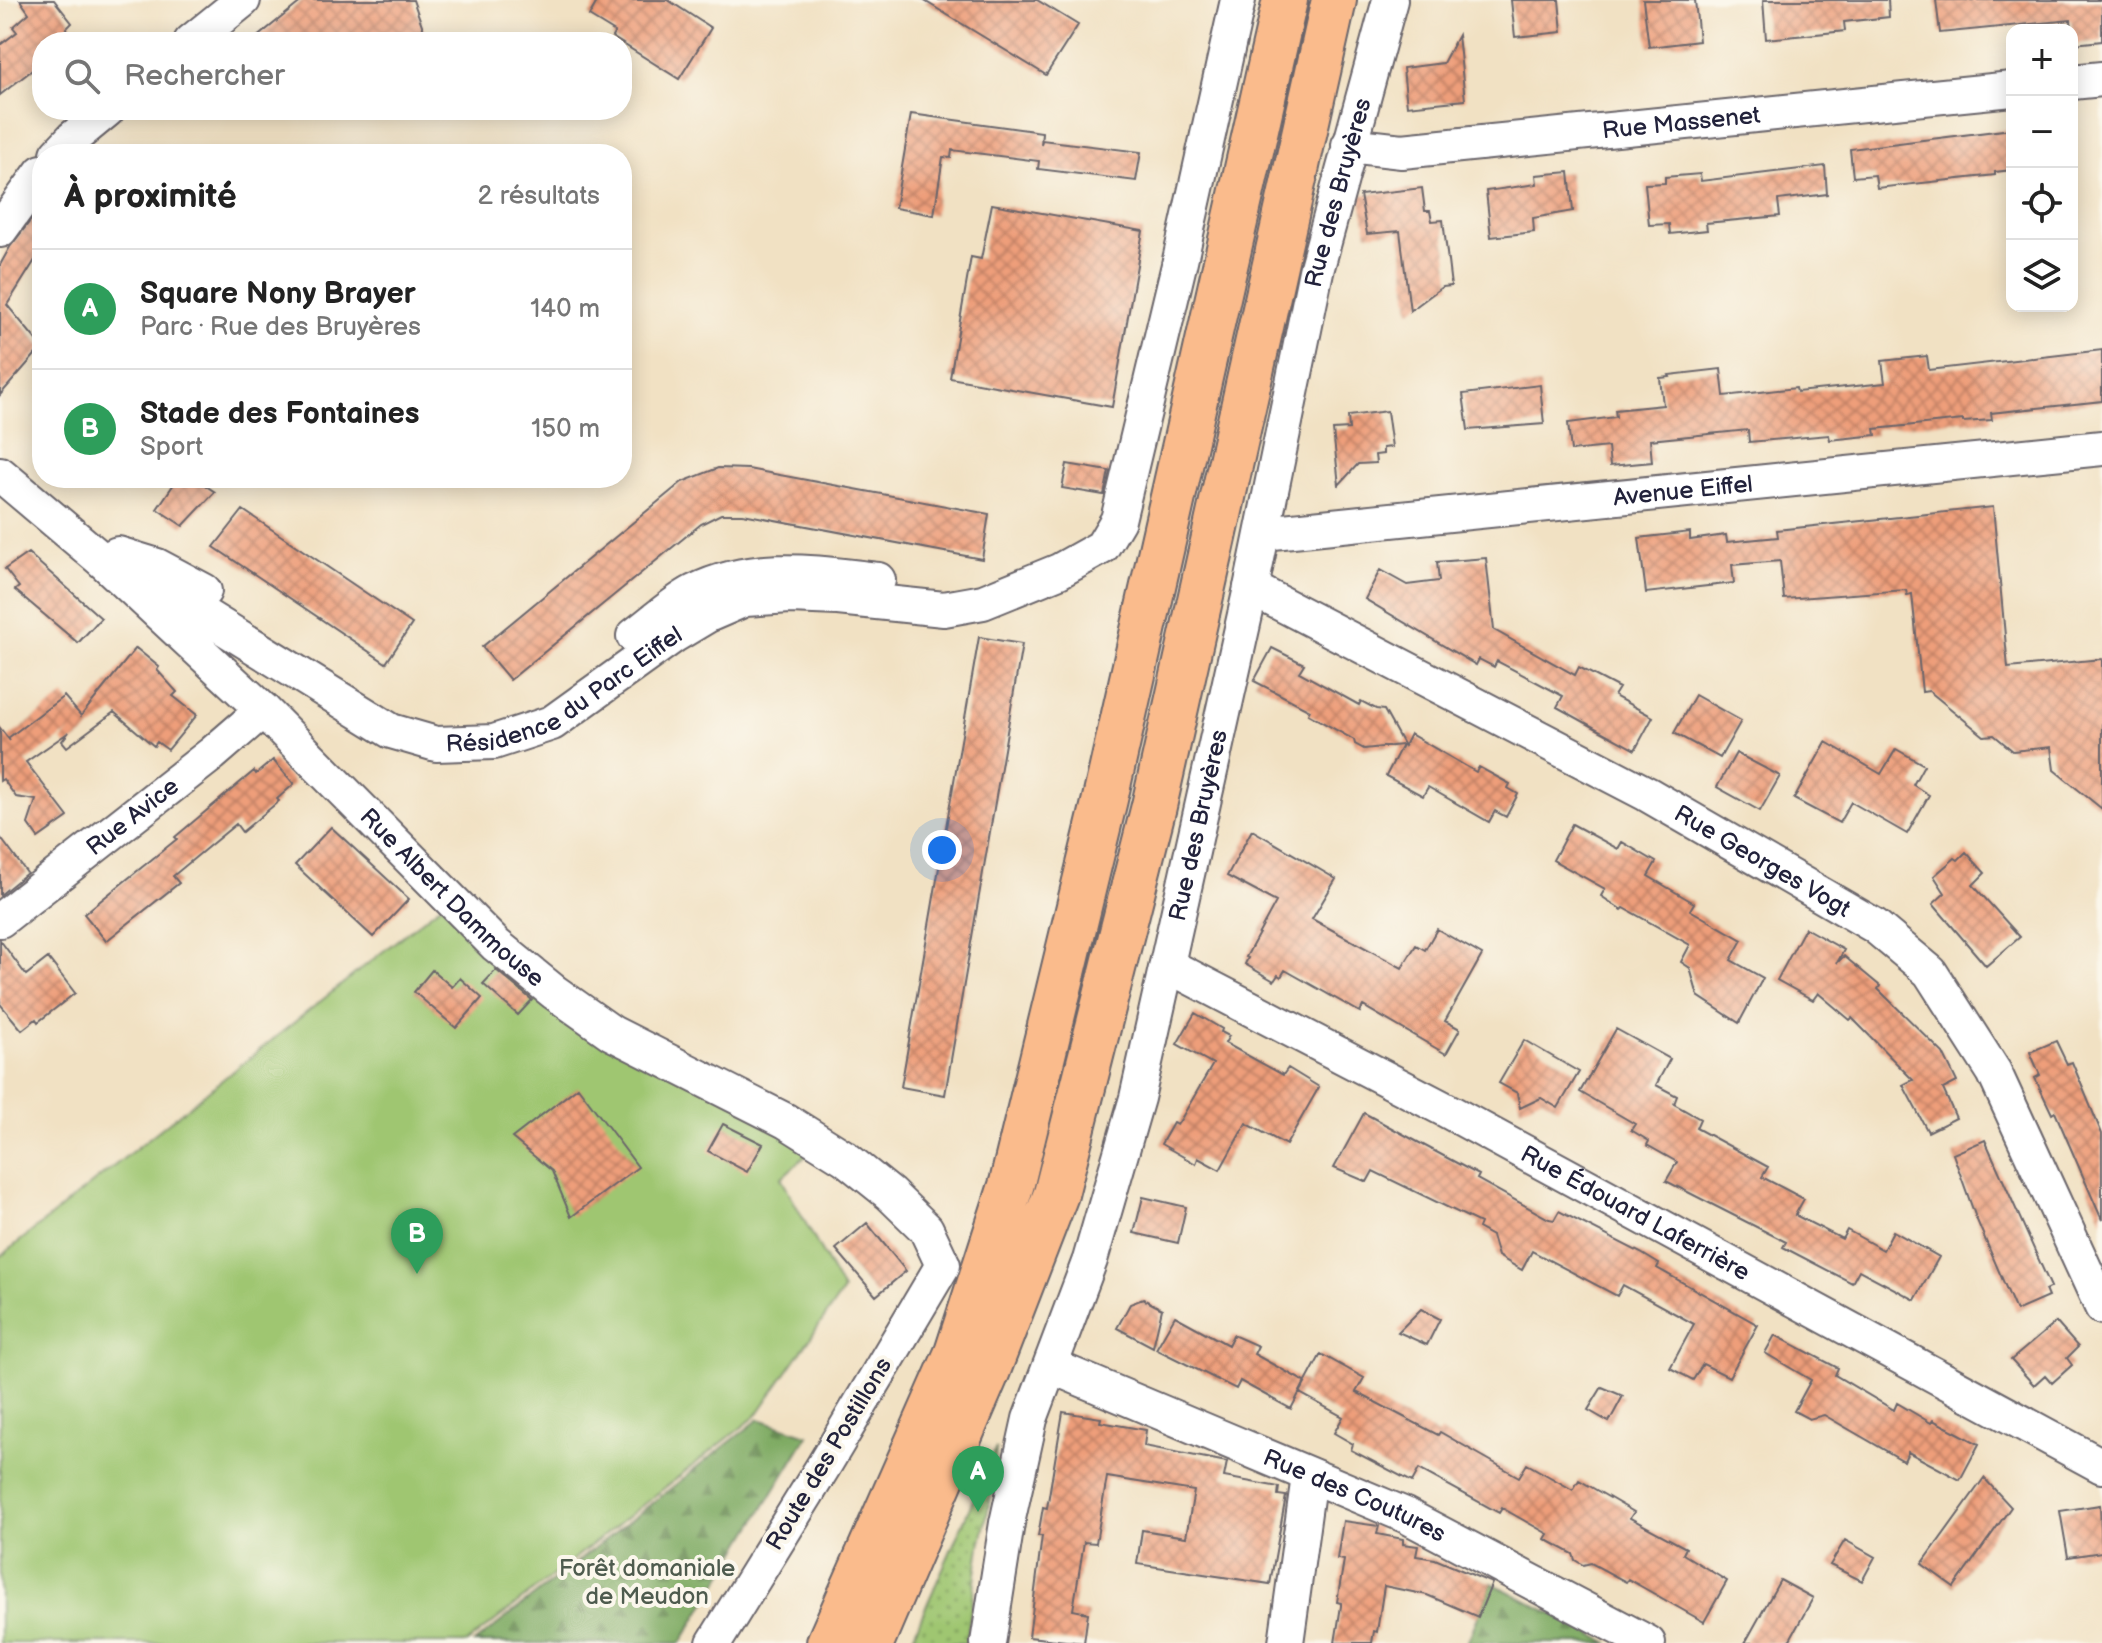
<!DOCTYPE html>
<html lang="fr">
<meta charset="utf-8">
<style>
:root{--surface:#fff;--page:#f2f2f2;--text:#222;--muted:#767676;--line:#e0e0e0;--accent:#1f6fb2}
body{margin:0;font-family:"Balsamiq Sans",sans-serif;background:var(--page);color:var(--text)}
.controls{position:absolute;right:24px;top:24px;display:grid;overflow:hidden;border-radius:16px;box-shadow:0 4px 20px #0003}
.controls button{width:72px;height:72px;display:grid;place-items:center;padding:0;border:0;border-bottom:2px solid var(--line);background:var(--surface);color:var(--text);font:40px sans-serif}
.you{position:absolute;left:942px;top:850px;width:28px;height:28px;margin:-20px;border:6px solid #fff;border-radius:50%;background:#1a73e8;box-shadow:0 0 0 12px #1a73e833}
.badge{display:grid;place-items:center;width:52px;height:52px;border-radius:50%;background:var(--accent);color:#fff;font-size:26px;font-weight:700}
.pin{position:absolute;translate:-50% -66px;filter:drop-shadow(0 2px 4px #0008)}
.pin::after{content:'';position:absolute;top:42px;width:28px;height:24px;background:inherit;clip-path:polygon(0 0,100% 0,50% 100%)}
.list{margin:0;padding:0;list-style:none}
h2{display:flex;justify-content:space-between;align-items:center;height:104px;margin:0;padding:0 32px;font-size:34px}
h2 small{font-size:26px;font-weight:400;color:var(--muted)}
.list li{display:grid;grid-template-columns:52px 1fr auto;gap:24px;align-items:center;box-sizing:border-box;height:120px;padding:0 32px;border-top:2px solid var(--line)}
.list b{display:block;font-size:30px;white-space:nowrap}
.list p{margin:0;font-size:26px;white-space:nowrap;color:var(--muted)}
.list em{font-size:26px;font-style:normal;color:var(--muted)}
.icon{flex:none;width:44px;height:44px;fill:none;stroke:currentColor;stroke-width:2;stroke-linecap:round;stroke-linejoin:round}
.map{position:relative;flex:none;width:2102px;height:1643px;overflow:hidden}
.search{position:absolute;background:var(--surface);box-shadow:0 4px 20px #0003;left:32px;top:32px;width:600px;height:88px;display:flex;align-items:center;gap:20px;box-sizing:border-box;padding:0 28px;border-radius:32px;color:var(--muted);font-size:30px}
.panel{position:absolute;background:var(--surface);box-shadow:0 4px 20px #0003;left:32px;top:144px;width:600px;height:344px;border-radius:32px}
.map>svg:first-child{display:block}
</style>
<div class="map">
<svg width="2102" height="1643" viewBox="0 0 2102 1643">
<defs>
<pattern id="forest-firs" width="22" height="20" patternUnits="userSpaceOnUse" patternTransform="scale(2)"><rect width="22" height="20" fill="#7fab63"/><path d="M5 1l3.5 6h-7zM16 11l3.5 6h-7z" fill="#688b53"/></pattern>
<pattern id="park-dots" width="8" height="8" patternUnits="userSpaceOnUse" patternTransform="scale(2)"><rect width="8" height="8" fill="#9fc671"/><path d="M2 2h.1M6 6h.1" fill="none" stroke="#81a05e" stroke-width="1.8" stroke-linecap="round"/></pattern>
<pattern id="building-cross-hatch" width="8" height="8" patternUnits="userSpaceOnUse" patternTransform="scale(2)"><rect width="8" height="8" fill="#ee9e7a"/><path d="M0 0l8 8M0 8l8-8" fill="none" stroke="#c08065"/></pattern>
</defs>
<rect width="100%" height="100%" fill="#fbf7ec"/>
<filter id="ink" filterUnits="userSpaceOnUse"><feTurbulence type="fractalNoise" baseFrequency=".0125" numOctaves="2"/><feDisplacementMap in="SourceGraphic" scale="16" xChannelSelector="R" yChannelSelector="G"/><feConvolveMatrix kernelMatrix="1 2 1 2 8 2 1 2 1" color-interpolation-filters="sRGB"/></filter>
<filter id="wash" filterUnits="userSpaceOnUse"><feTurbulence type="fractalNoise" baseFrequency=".006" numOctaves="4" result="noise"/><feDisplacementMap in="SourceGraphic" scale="32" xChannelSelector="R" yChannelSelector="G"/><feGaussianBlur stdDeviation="1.8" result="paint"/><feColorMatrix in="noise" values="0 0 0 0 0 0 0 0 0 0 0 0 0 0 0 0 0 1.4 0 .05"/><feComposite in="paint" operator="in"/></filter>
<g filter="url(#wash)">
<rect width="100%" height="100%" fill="#f1e1c3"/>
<!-- green -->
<path fill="#9fc671" stroke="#607456" stroke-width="2" d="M445,902L809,1153L781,1178L843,1291L756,1416L467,1643H0V1257Z"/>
<!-- forest -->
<path fill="url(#forest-firs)" stroke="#50664f" stroke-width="2" d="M759,1419L808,1435L681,1643H474Z
M1492,1583L1609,1643H1467Z"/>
<!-- park -->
<path fill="url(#park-dots)" stroke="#607456" stroke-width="2" d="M996,1448L995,1478L980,1546L966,1643H910Z"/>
<g id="blocks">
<!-- building -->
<path fill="url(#building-cross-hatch)" d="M20,0H54L72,23L66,29L77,42H42V66L40,64L0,95V45L17,32L13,27L29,13Z
M303,0H413L428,42H251Z
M598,0H668L711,28L679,79L612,37L615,32L589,16Z
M923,0H1037L1078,25L1046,75Z
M1511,0H1559L1562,32L1515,37Z
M1643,0H1695L1699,41L1649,47Z
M1763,0H1888L1889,17L1844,22L1845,31L1766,39Z
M1936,0H2102V41L2074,44L2071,20L1940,33Z
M1458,35L1465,100L1407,106L1403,68L1443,63Z
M911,114L1042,132L1041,145L1042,140L1141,152L1136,181L1038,169L1039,161L952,150L951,158L943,157L934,215L895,208Z
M2012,129V170L1995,172V175L1877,188L1875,175L1853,177L1850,149Z
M1825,166L1827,194L1778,200L1780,216L1706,223L1707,230L1670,234L1669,224L1649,225L1645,184L1665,183V177L1700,174L1701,181Z
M1569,172L1573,211L1533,218L1534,232L1491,237L1486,191L1537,184L1536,175Z
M1422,188L1425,211H1430L1432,221L1443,220L1451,286L1442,287L1410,311L1400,231L1367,234L1360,195Z
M992,204L1143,231L1112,407L950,378L971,257L981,259Z
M42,206V249L7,305L42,347L0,395V265L10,247Z
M2102,350V401L1991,413L1992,420L1963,422V420L1875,429L1876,435L1830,440L1829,435L1749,442L1748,430L1650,440L1652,462L1610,466L1608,447L1571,451L1568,423L1616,417L1615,410L1663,405L1660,378L1670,377L1669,375L1721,369L1724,396L1796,388L1797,392L1885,383L1882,361L1927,356L1929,370Z
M1540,385L1544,424L1468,430L1463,394Z
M1387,411L1392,447L1383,448V454L1375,455L1376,463L1358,464L1339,485L1333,430L1349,429L1348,416Z
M1067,464L1109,471L1104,495L1062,488Z
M718,468L748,469L989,514L982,559L743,514H721L701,524L510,680L482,647L682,482Z
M178,478H194L215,492L183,526L157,509Z
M1993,507L2008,668L2102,659V809L2054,770L2051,747L2013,751L1994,735L1984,736L1929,691L1922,692L1912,594L1907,595L1906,590L1784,599L1780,561L1732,565L1734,583L1646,593L1639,538L1690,532V540L1726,535L1727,542L1778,537L1777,530Z
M243,510L412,624L386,663L214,547Z
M28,553L101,618L78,643L15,590L19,587L5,569Z
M1486,558L1494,630L1575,675L1579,667L1619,688L1614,696L1653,717L1635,750L1557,707L1563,696L1497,661L1494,667L1479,659L1476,665L1365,599L1380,570L1407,585L1439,581L1437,562Z
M979,637L1022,644L945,1095L901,1087Z
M136,648L159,667L157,670L177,692L173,696L197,715L168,750L157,742L154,746L114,712L67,747L62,741L69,732L26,762L68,817L38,838L28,824L36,800L16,797L3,779L0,781V728L10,741L8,738L64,696L81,716Z
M1272,648L1304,664L1299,672L1359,705L1361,701L1376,709L1384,710L1404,746L1410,734L1476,772L1479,767L1510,784L1508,788L1518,794L1506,817L1495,811L1489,822L1428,787L1423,796L1386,776L1402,745L1364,749L1355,744L1354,740L1308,714L1310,710L1254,681Z
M1695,695L1741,721L1720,758L1674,733Z
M1826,742L1881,774L1896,749L1924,765L1913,785L1929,795L1907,834L1851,802L1839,823L1794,799Z
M1736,753L1780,776L1760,811L1717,787Z
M273,760L294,784L277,799L279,801L242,832L236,824L208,847L173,876L179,883L106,941L84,914L177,839L175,837L254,771L256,774Z
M1572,824L1618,849L1622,842L1656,862L1648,876L1694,903L1690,910L1742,940L1731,960L1763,978L1739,1023L1698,996L1690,968L1681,962L1690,945L1624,908L1622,910L1601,896L1605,889L1553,860Z
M331,827L409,899L373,937L295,865Z
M1252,830L1336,879L1312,919L1402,968L1416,945L1425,950L1437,929L1482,955L1445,1021L1460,1029L1446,1054L1363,1006L1360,1012L1285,970L1281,977L1278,975L1274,981L1245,964L1248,958L1246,957L1276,902L1227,876Z
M0,837L27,873L0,895Z
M1966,852L1985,873L1973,885L2020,937L1986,966L1933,904L1945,893L1934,876L1955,858L1958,860Z
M1805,928L1844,950L1837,963L1844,956L1880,986L1878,989L1943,1053L1957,1082L1943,1089L1956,1118L1928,1132L1903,1085L1913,1080L1852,1018L1850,1020L1818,993L1813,1000L1777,980Z
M0,940L26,975L48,958L75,993L38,1022L36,1019L22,1030L0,1004Z
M432,970L452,987L460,978L482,998L456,1028L414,992Z
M496,970L532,1000L518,1015L483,984Z
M1195,1013L1222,1029L1221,1032L1229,1036L1225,1043L1283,1075L1288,1068L1319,1087L1286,1145L1246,1123L1220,1170L1198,1158L1196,1164L1161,1144L1173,1123L1177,1125L1181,1119L1213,1064L1177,1044Z
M1616,1029L1670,1059L1656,1085L1677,1096L1674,1104L1700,1119L1696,1128L1768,1167L1762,1177L1804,1199L1795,1215L1842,1239L1847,1230L1883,1250L1893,1231L1939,1257L1915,1300L1859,1270L1852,1283L1783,1247L1786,1242L1666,1181L1677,1162L1647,1145L1649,1141L1631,1130L1635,1124L1580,1092Z
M1524,1040L1579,1072L1558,1108L1541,1098L1520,1108L1517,1093L1499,1083Z
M2056,1041L2067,1064L2072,1062L2102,1134V1220L2055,1112L2052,1114L2035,1078L2040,1075L2030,1052Z
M578,1087L638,1167L571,1217L552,1171L512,1138Z
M1364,1113L1479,1175L1477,1179L1549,1219L1554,1220L1559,1211L1641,1253L1659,1264L1657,1268L1758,1325L1729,1377L1703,1364L1693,1380L1670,1368L1694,1324L1623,1285L1617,1296L1532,1251L1522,1270L1498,1256L1492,1236L1478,1228L1480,1223L1373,1171L1367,1182L1334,1168Z
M723,1124L763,1144L747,1172L708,1151Z
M1985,1140L2051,1287L2045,1290L2048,1297L2016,1311L1976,1218L1953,1154Z
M1143,1197L1186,1207L1178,1243L1134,1233Z
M867,1223L906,1271L876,1296L836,1249Z
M1143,1299L1162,1309L1153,1347L1117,1328L1130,1304Z
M1421,1309L1440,1319L1427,1345L1398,1332Z
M1175,1316L1228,1345L1233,1335L1258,1346L1254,1354L1305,1382L1291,1409L1240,1381L1236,1389L1156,1349Z
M2056,1322L2078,1347L2067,1358L2072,1365L2052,1383L2045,1375L2034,1385L2011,1360Z
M1775,1335L1838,1368L1835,1375L1894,1410L1897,1403L1931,1423L1933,1420L1979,1444L1960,1480L1908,1452L1904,1461L1824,1415L1809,1419L1794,1411L1811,1380L1765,1353Z
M1321,1354L1364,1378L1356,1392L1438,1435L1440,1432L1519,1477L1527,1464L1573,1490L1579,1480L1634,1512L1630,1518L1686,1548L1683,1554L1727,1581L1704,1622L1628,1579L1626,1582L1591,1563L1583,1565L1575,1560L1573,1554L1545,1539L1548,1534L1502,1508L1499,1513L1419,1469L1412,1482L1351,1450L1353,1444L1334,1433L1343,1417L1300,1393Z
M1602,1387L1623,1396L1609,1422L1588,1410Z
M1063,1412L1101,1418L1100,1422L1146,1430L1144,1446L1227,1462L1224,1477L1279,1487L1278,1495L1286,1496L1270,1584L1137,1564L1142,1530L1186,1537L1194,1491L1107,1477L1096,1543L1084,1542L1073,1610L1088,1613L1084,1643L1029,1637L1042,1536H1038L1043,1507L1047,1508Z
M1984,1478L2011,1507L1954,1587L1922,1564Z
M2100,1505L2102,1552L2068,1557L2060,1511Z
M1343,1521L1379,1526L1377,1534L1403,1539V1544L1418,1546L1416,1556L1435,1559L1492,1583L1478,1617L1427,1595L1384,1586L1377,1632L1374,1631L1372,1643H1335L1341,1606V1603L1337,1602L1344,1560L1337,1559Z
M1845,1540L1875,1557L1862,1581L1830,1565Z
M1780,1580L1813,1598L1788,1643H1745Z"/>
</g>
</g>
<g filter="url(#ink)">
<use href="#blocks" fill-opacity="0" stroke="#6a656b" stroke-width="2"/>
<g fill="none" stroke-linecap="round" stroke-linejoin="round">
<!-- minor casing -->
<g stroke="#6a656b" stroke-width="38">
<g id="minor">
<path d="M191,42L243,0"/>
<path d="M2072,82L2102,79"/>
<path id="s1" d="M1349,145L1402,151L2012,89"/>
<path d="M58,154L73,138L107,110"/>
<path d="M0,230L42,172"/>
<path id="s2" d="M0,474L103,561L263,710L496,945L554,992L612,1033L786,1121L845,1158L890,1194L926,1229L943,1265L823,1467L714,1643"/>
<path id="s3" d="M1263,533L2102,448"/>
<path d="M103,561L118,554L157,566L204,591"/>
<path id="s4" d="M1251,588L1647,794L1875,926L1930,972L1994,1072L2102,1307"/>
<path id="s5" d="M147,600L168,593L391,731L436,744L494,742L552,723L673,636L708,615L745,599L790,596L838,598L944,609L983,602L1059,571L1102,547L1118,520L1179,265L1238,0"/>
<path d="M634,636C653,622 673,603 694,592C754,562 815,573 878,580"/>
<path id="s6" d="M0,920L212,754L263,710"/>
<path id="s7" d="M1167,965L1446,1110L2102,1466"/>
<path id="s8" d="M1051,1366L1405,1515L1648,1643"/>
<path id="s9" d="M988,1643L1007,1523L1030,1419L1090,1260L1137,1098L1251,588L1316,271L1390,0"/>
<path d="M1286,1643L1309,1476"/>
</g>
</g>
<!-- highway casing -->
<g stroke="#6a656b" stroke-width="48">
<path id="highway" d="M829,1643L957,1353L1012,1183L1105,799L1285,0
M871,1643L988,1370L1056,1194L1154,806L1334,0"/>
</g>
<!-- minor -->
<use href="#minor" stroke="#fff" stroke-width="34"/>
<!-- highway -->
<use href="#highway" stroke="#fabb8c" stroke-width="44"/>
</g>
</g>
<g text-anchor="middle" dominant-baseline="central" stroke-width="8" stroke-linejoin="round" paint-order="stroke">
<!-- street labels -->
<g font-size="24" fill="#22223b" stroke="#fbf7ec">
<text stroke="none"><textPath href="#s1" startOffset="334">Rue Massenet</textPath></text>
<text stroke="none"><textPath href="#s9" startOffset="1494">Rue des Bruyères</textPath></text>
<text stroke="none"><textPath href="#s3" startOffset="422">Avenue Eiffel</textPath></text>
<text stroke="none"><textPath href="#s5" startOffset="474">Résidence du Parc Eiffel</textPath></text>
<text stroke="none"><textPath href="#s6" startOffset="168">Rue Avice</textPath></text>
<text stroke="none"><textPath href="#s9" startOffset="846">Rue des Bruyères</textPath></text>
<text stroke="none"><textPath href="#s4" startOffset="580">Rue Georges Vogt</textPath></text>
<text stroke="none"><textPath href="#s2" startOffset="620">Rue Albert Dammouse</textPath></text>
<text stroke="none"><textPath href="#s7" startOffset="530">Rue Édouard Laferrière</textPath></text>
<text transform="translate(829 1454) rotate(-59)">Route des Postillons</text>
<text stroke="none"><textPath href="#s8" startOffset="330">Rue des Coutures</textPath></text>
</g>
<!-- park labels -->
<g font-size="24" fill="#4e5b4e" stroke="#fbf7ec">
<text x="647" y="1568">Forêt domaniale<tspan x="647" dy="28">de Meudon</tspan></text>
</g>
</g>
</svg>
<div class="controls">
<button>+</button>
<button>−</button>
<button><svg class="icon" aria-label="locate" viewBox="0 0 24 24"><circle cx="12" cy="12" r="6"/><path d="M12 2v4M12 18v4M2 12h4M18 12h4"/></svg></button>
<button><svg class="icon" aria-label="layers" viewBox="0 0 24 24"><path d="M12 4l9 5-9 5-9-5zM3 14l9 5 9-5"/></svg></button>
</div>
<div class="you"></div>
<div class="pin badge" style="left:978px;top:1512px;background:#2e9e5b">A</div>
<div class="pin badge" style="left:417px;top:1274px;background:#2e9e5b">B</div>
<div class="search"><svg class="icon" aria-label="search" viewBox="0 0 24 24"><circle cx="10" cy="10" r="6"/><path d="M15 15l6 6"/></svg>Rechercher</div>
<section class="panel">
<h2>À proximité<small>2 résultats</small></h2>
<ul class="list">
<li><span class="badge" style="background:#2e9e5b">A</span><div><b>Square Nony Brayer</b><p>Parc · Rue des Bruyères</p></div><em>140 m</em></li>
<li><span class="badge" style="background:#2e9e5b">B</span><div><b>Stade des Fontaines</b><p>Sport</p></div><em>150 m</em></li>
</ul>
</section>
</div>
